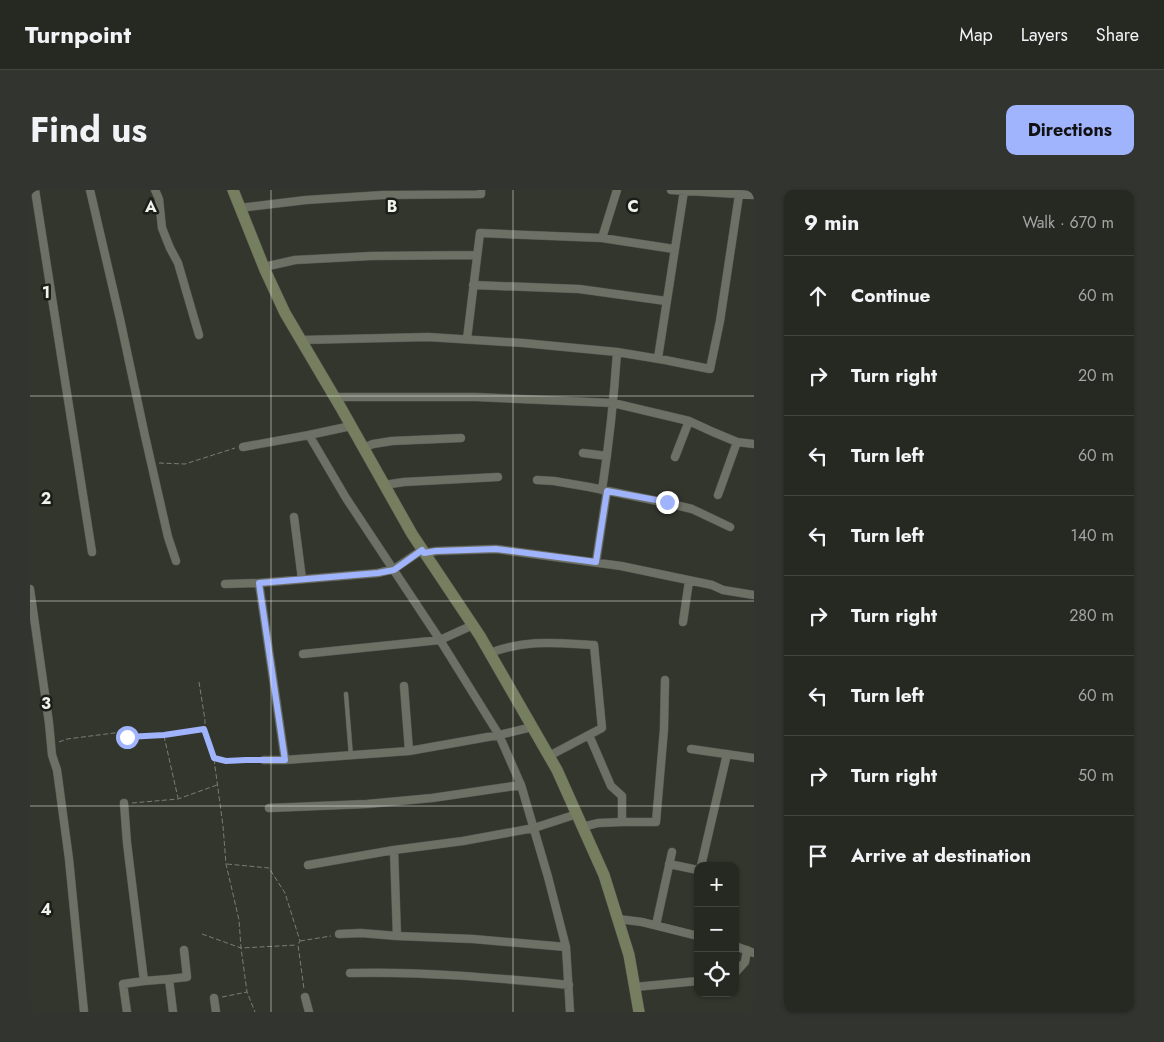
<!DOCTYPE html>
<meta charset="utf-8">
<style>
:root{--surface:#262822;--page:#32342f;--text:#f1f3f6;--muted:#a4a6a5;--line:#424440;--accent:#a0b3fd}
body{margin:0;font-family:Jost,sans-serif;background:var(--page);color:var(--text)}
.controls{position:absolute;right:15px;bottom:15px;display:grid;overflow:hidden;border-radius:10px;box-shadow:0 1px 4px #0004}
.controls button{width:45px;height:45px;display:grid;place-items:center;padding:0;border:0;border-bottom:1px solid var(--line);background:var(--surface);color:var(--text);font:25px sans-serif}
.stop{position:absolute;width:15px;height:15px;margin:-11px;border:4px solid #a0b3fd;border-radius:50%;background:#fff}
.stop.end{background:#a0b3fd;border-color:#fff;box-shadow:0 1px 5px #0008}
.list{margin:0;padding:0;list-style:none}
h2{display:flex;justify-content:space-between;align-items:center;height:65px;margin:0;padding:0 20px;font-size:21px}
h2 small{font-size:16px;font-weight:400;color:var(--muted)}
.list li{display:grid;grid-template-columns:32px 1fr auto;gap:15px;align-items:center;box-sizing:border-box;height:80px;padding:0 20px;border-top:1px solid var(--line)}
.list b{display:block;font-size:19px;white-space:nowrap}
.list em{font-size:16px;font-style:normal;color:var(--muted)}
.icon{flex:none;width:28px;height:28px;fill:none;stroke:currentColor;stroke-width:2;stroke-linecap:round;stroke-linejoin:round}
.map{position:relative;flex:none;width:724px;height:822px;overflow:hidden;border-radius:10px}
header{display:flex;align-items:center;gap:30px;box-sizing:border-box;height:70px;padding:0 25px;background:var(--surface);border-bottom:1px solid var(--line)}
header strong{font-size:24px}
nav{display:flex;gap:28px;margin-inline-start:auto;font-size:18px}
.intro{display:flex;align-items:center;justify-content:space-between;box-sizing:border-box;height:120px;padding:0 30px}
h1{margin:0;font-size:35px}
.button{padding:12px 22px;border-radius:10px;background:var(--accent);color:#111;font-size:18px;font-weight:700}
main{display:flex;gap:30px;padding:0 30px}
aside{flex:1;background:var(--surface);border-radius:10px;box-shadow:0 1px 4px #0004}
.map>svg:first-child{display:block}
</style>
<header>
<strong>Turnpoint</strong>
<nav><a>Map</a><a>Layers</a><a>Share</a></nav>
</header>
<div class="intro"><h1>Find us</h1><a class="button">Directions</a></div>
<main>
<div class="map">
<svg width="724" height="822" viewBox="0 0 724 822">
<rect width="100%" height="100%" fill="#33362d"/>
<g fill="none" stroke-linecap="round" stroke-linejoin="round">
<!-- lane casing -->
<g stroke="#52554e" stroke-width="5">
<path id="lane" d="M316,504L321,566"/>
</g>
<!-- street casing -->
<g stroke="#52554e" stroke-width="9">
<path id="street" d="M5,0L62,362
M60,0L90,129L115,246L138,347L146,371
M125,0L129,9L132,38L140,58L148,73L169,145
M641,0L724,5
M209,18L276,10L353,5L451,4V0
M572,48L587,0
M234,77L265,70L341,66L447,65
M443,95L549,99L636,111
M437,149L450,43L572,48L644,59
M271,150L398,147L493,153L587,162L635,170L680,179L690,131L709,5
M628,168L654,1
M304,207H446L583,213L659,231L683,242L707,252L724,254
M279,245L316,308L410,450L469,545L491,595L518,687L536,757L540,822
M213,257L279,245L321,236
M333,258L343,254L362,251L431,248
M553,263L577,266
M645,267L659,231
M507,290L524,291L559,297L637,313L662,319L700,337
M354,295L374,292L468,287
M572,300C579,254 584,208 587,162
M688,305L707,252
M264,327L272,389
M394,363L407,361L466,359L591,376L682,395L693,400L724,405
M566,372L577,301
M229,393L255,570
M195,394L229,393L348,383L364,379L392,360
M0,399L19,533L22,565L27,580L39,669L54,822
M653,432L659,391
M460,463C496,449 526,453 564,455L572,538L519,566
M273,464L410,450L443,435
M374,496L379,561
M661,559L724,568
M234,570H255L379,561L469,545L502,537
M94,613L97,653L114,791L93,794L97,822
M239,618L337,614L402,608L491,595
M592,632H626L634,539L635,490
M552,637L568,633L592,632V606L581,596L559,545
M364,660L367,746L443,749L536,757
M639,674L668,680
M278,675L364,660L433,651L504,638L547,624
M671,676L697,564
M588,729L612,732L668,746
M626,735L642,662
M309,744L331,743L367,746
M705,756L724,763
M320,783C393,781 467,788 539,795
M705,783L715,772L717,760
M139,789L157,787L154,760
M114,791L139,789L143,822
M605,797L668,791
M275,807L279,822
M184,808L186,822"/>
</g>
<!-- secondary casing -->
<g stroke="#52554e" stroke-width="12">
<path id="secondary" d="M203,0L235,80L255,123L311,218L382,344L450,446L527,580L574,685L599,765L609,822"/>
</g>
<!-- path -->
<path stroke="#7a7d75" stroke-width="1" stroke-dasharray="5 2.5" stroke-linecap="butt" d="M129,273L155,274L205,258
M169,492L175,530V538
M134,546L148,608
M29,552L37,549L92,542L97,547L134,545L175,539L184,569L196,571L225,570
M184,569L193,636L196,674L209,730L211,758L217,802L225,822
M102,613L148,609L187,595
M197,674L239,678L255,703L270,751L268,755L274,799
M172,744L211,758L267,755
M270,751L301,746
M192,807L217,802"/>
<!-- lane -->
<use href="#lane" stroke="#6c7065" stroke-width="4"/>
<!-- street -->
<use href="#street" stroke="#6c7065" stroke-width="8"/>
<!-- secondary -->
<use href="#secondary" stroke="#757f5f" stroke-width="11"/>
</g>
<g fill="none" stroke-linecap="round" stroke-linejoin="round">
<!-- route -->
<path stroke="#a0b3fd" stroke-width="6" d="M97,547L134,545L174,539L184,568L196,571L216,570H255L229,393L348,383L364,380L392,360L394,363L406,361L466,359L566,372L577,301L637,312"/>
</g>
<!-- grid -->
<path fill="none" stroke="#f0f2ec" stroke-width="1" stroke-opacity="0.55" d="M241,0V822M483,0V822M0,206H724M0,411H724M0,616H724"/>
<g font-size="16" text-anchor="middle" font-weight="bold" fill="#f0f2ec" stroke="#1c1d19" stroke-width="5" stroke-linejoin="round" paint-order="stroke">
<text x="121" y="22">A</text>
<text x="362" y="22">B</text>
<text x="603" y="22">C</text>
<text x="16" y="108">1</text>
<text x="16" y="314">2</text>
<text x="16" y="519">3</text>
<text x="16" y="725">4</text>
</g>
</svg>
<div class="controls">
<button>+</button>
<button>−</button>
<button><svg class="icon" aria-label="locate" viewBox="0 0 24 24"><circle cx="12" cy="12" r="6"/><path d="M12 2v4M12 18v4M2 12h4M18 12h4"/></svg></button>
</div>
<div class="stop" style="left:97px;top:547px"></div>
<div class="stop end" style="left:637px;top:312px"></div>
</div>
<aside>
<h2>9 min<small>Walk · 670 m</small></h2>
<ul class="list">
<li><svg class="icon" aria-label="ahead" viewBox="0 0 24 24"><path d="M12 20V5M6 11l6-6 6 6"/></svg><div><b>Continue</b></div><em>60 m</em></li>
<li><svg class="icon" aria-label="right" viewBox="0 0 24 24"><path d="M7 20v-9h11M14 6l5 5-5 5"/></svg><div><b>Turn right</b></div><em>20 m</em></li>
<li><svg class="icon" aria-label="left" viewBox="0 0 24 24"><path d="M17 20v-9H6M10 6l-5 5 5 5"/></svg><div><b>Turn left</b></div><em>60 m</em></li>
<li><svg class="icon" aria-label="left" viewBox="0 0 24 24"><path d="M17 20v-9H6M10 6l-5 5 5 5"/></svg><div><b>Turn left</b></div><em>140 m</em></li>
<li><svg class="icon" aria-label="right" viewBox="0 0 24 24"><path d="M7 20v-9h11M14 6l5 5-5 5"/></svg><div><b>Turn right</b></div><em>280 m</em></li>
<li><svg class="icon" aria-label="left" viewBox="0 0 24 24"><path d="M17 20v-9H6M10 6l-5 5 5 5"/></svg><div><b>Turn left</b></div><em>60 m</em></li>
<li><svg class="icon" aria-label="right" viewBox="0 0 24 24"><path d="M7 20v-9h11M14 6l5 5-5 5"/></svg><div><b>Turn right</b></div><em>50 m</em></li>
<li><svg class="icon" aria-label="arrive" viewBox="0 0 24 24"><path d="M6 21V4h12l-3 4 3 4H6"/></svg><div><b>Arrive at destination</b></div></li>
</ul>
</aside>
</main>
